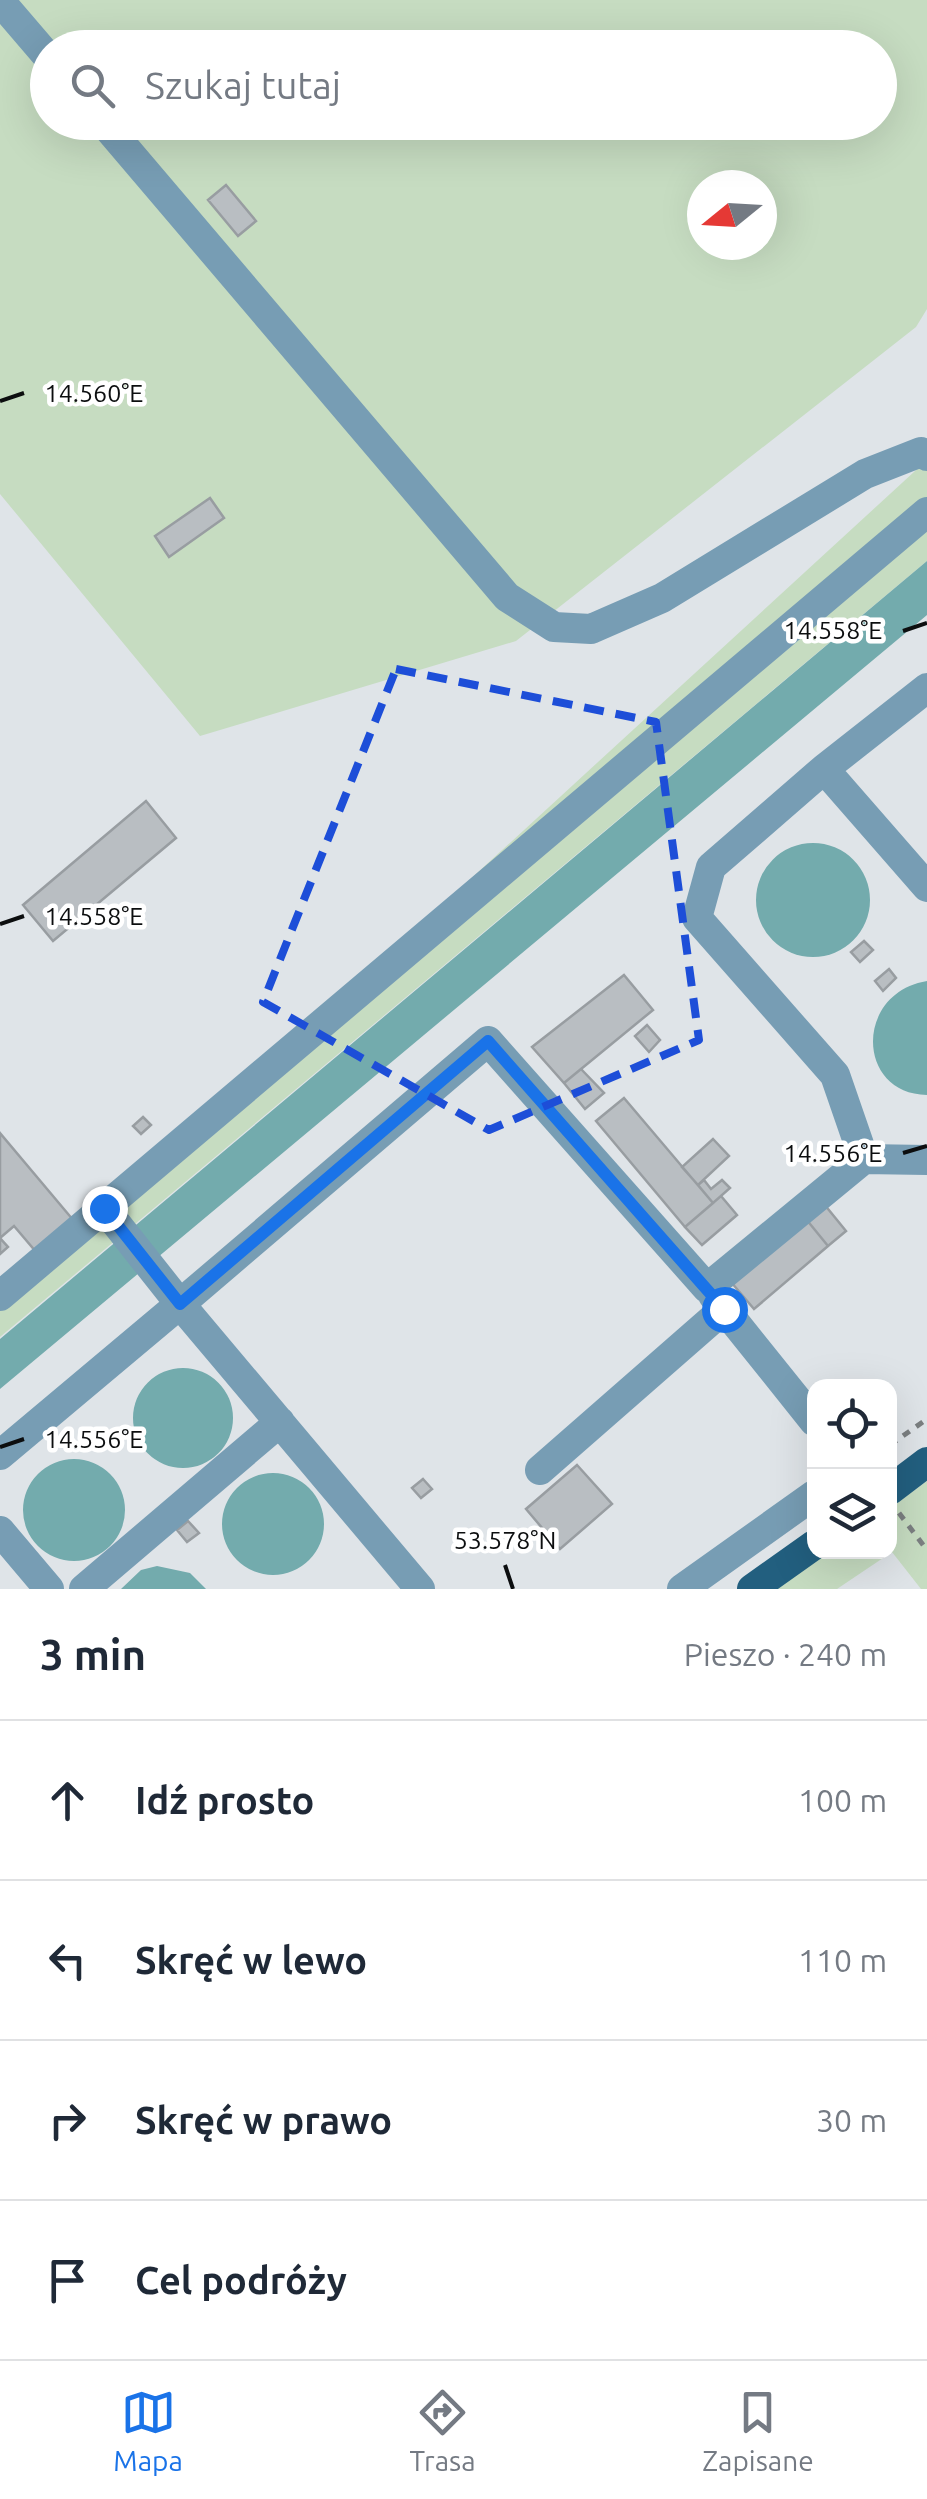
<!DOCTYPE html>
<html lang="pl">
<meta charset="utf-8">
<style>
:root{--surface:#fff;--page:#f2f2f3;--text:#1f2937;--muted:#747a83;--line:#e0e1e3;--accent:#1a73e8}
body{margin:0;font-family:Ubuntu,sans-serif;background:var(--page);color:var(--text)}
.controls{position:absolute;right:30px;bottom:30px;display:grid;overflow:hidden;border-radius:20px;box-shadow:0 10px 40px #0002}
.controls button{width:90px;height:90px;display:grid;place-items:center;padding:0;border:0;border-bottom:2px solid var(--line);background:var(--surface);color:var(--text);font:50px sans-serif}
.compass{position:absolute;left:687px;top:170px;width:90px;height:90px;border-radius:50%;background:var(--surface);box-shadow:0 10px 40px #0002;rotate:252deg}
.stop{position:absolute;width:30px;height:30px;margin:-22px;border:8px solid #1a73e8;border-radius:50%;background:#fff}
.stop.end{background:#1a73e8;border-color:#fff;box-shadow:0 2px 10px #0008}
.list{margin:0;padding:0;list-style:none}
h2{display:flex;justify-content:space-between;align-items:center;height:130px;margin:0;padding:0 40px;font-size:42px}
h2 small{font-size:32px;font-weight:400;color:var(--muted)}
.list li{display:grid;grid-template-columns:65px 1fr auto;gap:30px;align-items:center;box-sizing:border-box;height:160px;padding:0 40px;border-top:2px solid var(--line)}
.list b{display:block;font-size:38px;white-space:nowrap}
.list em{font-size:32px;font-style:normal;color:var(--muted)}
.icon{flex:none;width:55px;height:55px;fill:none;stroke:currentColor;stroke-width:2;stroke-linecap:round;stroke-linejoin:round}
.map{position:relative;flex:none;width:927px;height:1589px;overflow:hidden}
.search{position:absolute;background:var(--surface);box-shadow:0 10px 40px #0002;left:30px;right:30px;top:30px;height:110px;display:flex;align-items:center;gap:25px;box-sizing:border-box;padding:0 35px;border-radius:55px;color:var(--muted);font-size:38px}
.sheet{height:770px;background:var(--surface)}
nav{display:flex;justify-content:space-around;align-items:center;box-sizing:border-box;height:140px;border-top:2px solid var(--line);background:var(--surface);font-size:28px;color:var(--muted)}
nav a{display:grid;justify-items:center;gap:5px}
nav .on{color:var(--accent)}
.map>svg:first-child{display:block}
</style>
<div class="map">
<svg width="927" height="1589" viewBox="0 0 927 1589">
<rect width="100%" height="100%" fill="#dfe4e8"/>
<!-- green -->
<path fill="#c6dcc1" fill-rule="evenodd" d="M0,0H927V309L916,327L516,641L200,736L0,494ZM48,48H880V122H48ZM702,185H762V245H702Z
M927,460V561L0,1337V1311Z
M927,1481V1589H921L892,1552L837,1589H772L826,1552H890V1508Z"/>
<!-- water -->
<path fill="#73abad" d="M927,561V615L0,1389V1339Z
M756 900a57 57 0 1 1 114 0a57 57 0 1 1-114 0Z
M927,981V1095C856,1094 854,993 927,981Z
M133 1418a50 50 0 1 1 100 0a50 50 0 1 1-100 0Z
M23 1510a51 51 0 1 1 102 0a51 51 0 1 1-102 0Z
M222 1524a51 51 0 1 1 102 0a51 51 0 1 1-102 0Z
M157,1566L190,1573L206,1589H121L141,1570Z"/>
<!-- building -->
<path fill="#b9bec2" stroke="#989da1" stroke-width="2.5" d="M226,185L256,221L238,236L208,200Z
M210,498L224,518L169,557L155,536Z
M146,801L176,838L53,941L23,905Z
M864,941L873,950L860,962L851,952Z
M889,969L896,978L883,991L875,981Z
M624,975L653,1010L564,1083L532,1047Z
M647,1025L660,1040L649,1052L635,1036Z
M581,1069L604,1093L585,1109L564,1083Z
M624,1098L713,1203L685,1227L596,1121Z
M143,1117L151,1125L141,1134L133,1126Z
M0,1133L74,1221L37,1253L14,1226L0,1238L8,1247L0,1254Z
M713,1139L729,1156L698,1185L682,1167Z
M704,1180L711,1189L722,1180L730,1188L713,1203L698,1185Z
M721,1196L737,1215L702,1245L685,1227Z
M824,1204L846,1231L828,1246L806,1219Z
M806,1219L828,1246L754,1309L731,1282Z
M577,1465L612,1504L560,1549L526,1509Z
M423,1479L432,1489L421,1498L412,1488Z
M188,1521L199,1533L187,1542L177,1530Z"/>
<g fill="none" stroke-linecap="round" stroke-linejoin="round">
<!-- path -->
<path stroke="#7b7f81" stroke-width="5" stroke-dasharray="8 8" stroke-linecap="butt" d="M890,1445L927,1419
M899,1513L927,1550"/>
<!-- minor -->
<path stroke="#779db4" stroke-width="30" d="M0,1L48,57
M103,122L507,597L554,627L591,629L662,598L865,474L921,452L927,456
M824,769L927,887
M864,1159L835,1075L697,918L711,867L824,769L927,688
M104,1208L180,1304L488,1041L707,1288L864,1159L927,1160
M713,1295L814,1421
M0,1296L927,512
M0,1455L180,1304L420,1589
M540,1470L724,1309
M0,1531L49,1589
M84,1589L280,1422
M682,1589L814,1495"/>
<!-- major -->
<path stroke="#225f7f" stroke-width="30" d="M890,1490L927,1462
M752,1589L814,1545"/>
</g>
<g fill="none" stroke-linecap="round" stroke-linejoin="round">
<!-- route -->
<path stroke="#1a73e8" stroke-width="12" d="M104,1208L180,1304L488,1041L724,1309"/>
</g>
<!-- marked area -->
<path fill="none" stroke="#1d4ed8" stroke-width="8" stroke-dasharray="20 12" stroke-linejoin="round" d="M396,669L656,722L699,1040L489,1130L263,1002Z"/>
<!-- ticks -->
<path fill="none" stroke="#0c0e0f" stroke-width="4" d="M0,401L24,393M903,631L927,623M0,924L24,916M903,1153L927,1146M0,1447L24,1439M505,1565L513,1589"/>
<g font-size="25" text-anchor="middle" fill="#0c0e0f" stroke="#fff" stroke-width="9" stroke-linejoin="round" paint-order="stroke">
<text x="94" y="402">14.560°E</text>
<text x="833" y="639">14.558°E</text>
<text x="94" y="925">14.558°E</text>
<text x="833" y="1162">14.556°E</text>
<text x="94" y="1448">14.556°E</text>
<text x="505" y="1549">53.578°N</text>
</g>
</svg>
<div class="controls">
<button><svg class="icon" aria-label="locate" viewBox="0 0 24 24"><circle cx="12" cy="12" r="6"/><path d="M12 2v4M12 18v4M2 12h4M18 12h4"/></svg></button>
<button><svg class="icon" aria-label="layers" viewBox="0 0 24 24"><path d="M12 4l9 5-9 5-9-5zM3 14l9 5 9-5"/></svg></button>
</div>
<svg class="compass" viewBox="-18 -18 36 36"><path d="M0-13l5 13h-10z" fill="#e53935"/><path d="M0 13l5-13h-10z" fill="#747a83"/></svg>
<div class="stop" style="left:724px;top:1309px"></div>
<div class="stop end" style="left:104px;top:1208px"></div>
<div class="search"><svg class="icon" aria-label="search" viewBox="0 0 24 24"><circle cx="10" cy="10" r="6"/><path d="M15 15l6 6"/></svg>Szukaj tutaj</div>
</div>
<section class="sheet">
<h2>3 min<small>Pieszo · 240 m</small></h2>
<ul class="list">
<li><svg class="icon" aria-label="ahead" viewBox="0 0 24 24"><path d="M12 20V5M6 11l6-6 6 6"/></svg><div><b>Idź prosto</b></div><em>100 m</em></li>
<li><svg class="icon" aria-label="left" viewBox="0 0 24 24"><path d="M17 20v-9H6M10 6l-5 5 5 5"/></svg><div><b>Skręć w lewo</b></div><em>110 m</em></li>
<li><svg class="icon" aria-label="right" viewBox="0 0 24 24"><path d="M7 20v-9h11M14 6l5 5-5 5"/></svg><div><b>Skręć w prawo</b></div><em>30 m</em></li>
<li><svg class="icon" aria-label="arrive" viewBox="0 0 24 24"><path d="M6 21V4h12l-3 4 3 4H6"/></svg><div><b>Cel podróży</b></div></li>
</ul>
</section>
<nav>
<a class="on"><svg class="icon" aria-label="map" viewBox="0 0 24 24"><path d="M3 6l6-2 6 2 6-2v14l-6 2-6-2-6 2zM9 4v14M15 6v14"/></svg>Mapa</a>
<a><svg class="icon" aria-label="directions" viewBox="0 0 24 24"><path d="M12 3l9 9-9 9-9-9zM9 14v-3h6M13 9l2 2-2 2"/></svg>Trasa</a>
<a><svg class="icon" aria-label="saved" viewBox="0 0 24 24"><path d="M7 4h10v16l-5-4-5 4z"/></svg>Zapisane</a>
</nav>
